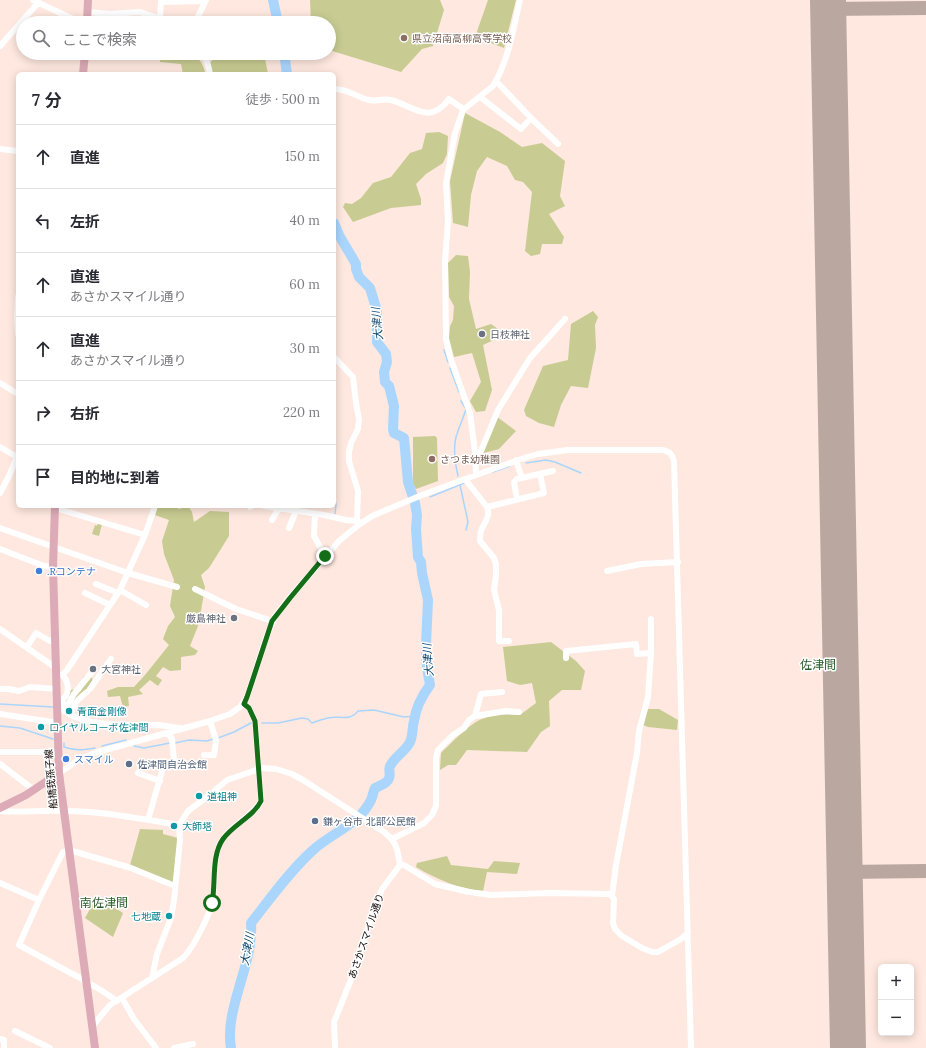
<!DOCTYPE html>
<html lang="ja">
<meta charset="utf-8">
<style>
:root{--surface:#fff;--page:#f2f2f3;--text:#2b2b33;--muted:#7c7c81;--line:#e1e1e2}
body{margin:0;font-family:Lora,"Noto Sans JP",serif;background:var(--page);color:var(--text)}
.controls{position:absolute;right:12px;bottom:12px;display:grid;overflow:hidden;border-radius:6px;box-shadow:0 2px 10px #0003}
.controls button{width:36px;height:36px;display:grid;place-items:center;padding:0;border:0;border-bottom:1px solid var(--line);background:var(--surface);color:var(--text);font:20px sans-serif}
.stop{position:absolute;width:12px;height:12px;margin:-9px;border:3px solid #146d17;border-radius:50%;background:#fff}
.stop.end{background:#146d17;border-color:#fff;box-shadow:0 1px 4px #0008}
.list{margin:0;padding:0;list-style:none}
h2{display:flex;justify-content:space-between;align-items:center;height:52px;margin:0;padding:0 16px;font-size:17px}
h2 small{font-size:13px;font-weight:400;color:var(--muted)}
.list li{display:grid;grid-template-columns:26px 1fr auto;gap:12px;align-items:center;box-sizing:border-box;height:64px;padding:0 16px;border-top:1px solid var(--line)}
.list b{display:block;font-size:15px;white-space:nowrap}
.list p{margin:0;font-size:13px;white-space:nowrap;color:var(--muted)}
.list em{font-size:13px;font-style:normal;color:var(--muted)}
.icon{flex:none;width:22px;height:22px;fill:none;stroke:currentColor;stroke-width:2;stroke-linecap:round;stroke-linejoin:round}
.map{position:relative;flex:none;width:926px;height:1048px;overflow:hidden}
.search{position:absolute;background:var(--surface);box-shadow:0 2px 10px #0003;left:16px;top:16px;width:320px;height:44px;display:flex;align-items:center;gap:10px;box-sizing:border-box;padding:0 14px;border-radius:22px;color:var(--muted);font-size:15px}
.panel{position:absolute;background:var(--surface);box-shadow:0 2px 10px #0003;left:16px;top:72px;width:320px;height:436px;border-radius:6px}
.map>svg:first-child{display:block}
</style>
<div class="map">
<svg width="926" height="1048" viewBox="0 0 926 1048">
<rect width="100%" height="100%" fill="#fee8df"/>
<!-- green -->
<path fill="#c8cc92" d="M310,0H440L444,10L433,46L422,49L401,72L329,50V23H311Z
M488,0H516L504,48L475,37Z
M160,53H192C198,57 205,66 205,74H183L181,64L160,62Z
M216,53H264L268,74H212L210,63L214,58Z
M465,113L500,132L522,147L542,143L565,161L560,196L565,206L549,214L564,237L562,244H542L540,254L531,256L525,251L532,192L523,182L515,180L507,166L487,157L477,171L471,195L468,227L453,223L450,181Z
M439,132L448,136L447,154L443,163L426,174L416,184L421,199V205L391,208L353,222L343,207L345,203L352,204L361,198L373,183L391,177L410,153L422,149L426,133Z
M456,255L468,256L470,272L469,299L476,329L491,324L498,329V338L483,345L492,390L485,411L476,412L470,401L481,382L472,353L454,357L449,338L450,326L453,320L454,306L449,297L448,263Z
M593,311L598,317L595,325L596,348L588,388L571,386L561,405L554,427L539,423L526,416L524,410L543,366L568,360L571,324Z
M496,416L516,431L499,449L480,454Z
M435,436L437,438L438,481L416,489L413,483V437Z
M158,506H175L179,509L188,506L192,512L194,522L210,511L229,512V536L209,568L201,575L205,587L201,611L198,626L190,646L198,651L195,655L181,657V670L170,671L163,667L156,676L162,680L158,686L150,680L139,690L143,694L128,697L129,706L123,707L120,696L108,697L107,691L118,687H134L145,675L169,645L163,639L168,626L175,617L170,606L174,580L164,554L162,541L169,520L155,515Z
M98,523L102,524L99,536L92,534L95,525L97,526Z
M551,642L576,661L585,671L581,690H562L549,701L550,726L541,732L527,752L467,750L456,765H448L440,770L441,753C449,745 472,722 482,719C495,714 507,714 520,715L536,703L532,683L520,685L507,681L503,647Z
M88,674L92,678L93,682C86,693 73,696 70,710L65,707L68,691L75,689L77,686L78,692L81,691L83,677Z
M648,709H659L678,720L677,730L648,727L643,725Z
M140,829L163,830V834L178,838L173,883L130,865Z
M447,856L451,865L488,869L494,861L520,863L517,874L487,872L483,891C459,889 436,879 416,867L417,863Z
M97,896L123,913L113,937L85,918Z"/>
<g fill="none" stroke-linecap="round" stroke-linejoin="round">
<!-- stream -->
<path stroke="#aad6fe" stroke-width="1.5" d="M444,350L448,362
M450,368L459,392
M526,463L546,460L555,462L581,473
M493,472L510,466
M458,476C455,463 453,449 456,437C459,427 463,419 466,409L461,401
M460,485L468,522L466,530
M334,495L336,505L335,514
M430,497L464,483
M0,704L53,707
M262,723H278L302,718L308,719L312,723C317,721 323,719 328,718C340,715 349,722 358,711L374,710L404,717L415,716
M0,726L20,728L53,739
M218,738L234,732L251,723
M64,743V747C75,751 84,750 95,748
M175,743L189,740L207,741L213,739
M102,746L126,740
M134,746L144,748L170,743"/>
<!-- river -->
<path stroke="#aad6fe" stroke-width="10" d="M273,0L278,23
M284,53L287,74
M231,1048C224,1009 254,964 251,923C270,899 289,872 312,851C331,833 359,825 371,800C373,796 373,792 375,788C379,786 388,783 389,778C391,774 388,770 390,766C395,756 406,751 410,742C413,736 412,728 414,721C416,707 421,697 430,685L427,668L426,645L428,600L422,573L421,562L418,557L416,529L417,515L415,503L408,482L404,438L394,433L393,429L394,406L389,386L385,382L384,372L387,362L386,354L377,342V311L370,288L359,277L356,269V264L339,235L334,223"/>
<!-- taxiway -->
<path stroke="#baa8a0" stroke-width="14" d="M828,9L926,8
M845,872L926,871"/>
<!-- runway -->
<path stroke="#baa8a0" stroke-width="36" d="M828,0L848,1048"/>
<!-- minor -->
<path stroke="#fff" stroke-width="6" d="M33,0L75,20H87
M162,2L205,1
M87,12L110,14L140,12L174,23
M160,19L161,0
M195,23L206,0
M0,46L38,3
M203,53L208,65L210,74
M334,89C349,89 356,97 369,100C376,102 384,98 391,100C414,106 429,126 449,99L462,108L463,110
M480,97L521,129L531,118L496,81
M531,118L558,144
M0,149L18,151
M18,297L17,319L18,334
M334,357L353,377L356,403L359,419L358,429L351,443L349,452V461L358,491L357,521
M0,383L18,394
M0,447L17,457
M516,460L522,478
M476,463L498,410L530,358L565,319
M476,475L475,452L470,413L450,357L446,339L445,262L448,220L446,183L455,133L462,113L463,110L493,86C509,60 513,29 520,0
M465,479L487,507C491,517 484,522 481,531C480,534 480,538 480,541L494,558L496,564V575L494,590L499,610V641H509
M0,493L9,476L18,454
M517,499L514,482L517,479L553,471
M264,506L324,515L346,520L357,521L359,522
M250,507L252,506
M487,507L544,493L540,474
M55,508L145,535
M315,514L314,536L325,556
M272,520L279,508
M0,528L128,573L177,587
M289,528L296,511
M0,549L44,566L53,567
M607,571L641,564L678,562
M96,584L118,593
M195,589L236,609L272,621
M120,590L146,605
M85,593L110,605
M0,629L56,668
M27,647L36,633L50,641H56
M566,658V651L636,644L637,654L651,653
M57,675H62L67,670L120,590L145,535L155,506
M62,675C69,680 70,694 63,699V709C76,726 135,726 155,725C163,725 172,727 180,728
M0,689H8L19,691L30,687L57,689
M90,689L111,659
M64,711L74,694L91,673
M0,714L58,723
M71,715C73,704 78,699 87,692
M475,716L481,694L502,692
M168,733L172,739L174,761
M0,752H59
M204,755H214L216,740L210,721
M0,764L34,790
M59,773L80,759L98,752L210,721L230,714L240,707L247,697L266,638L275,616L290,597L340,540L360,524L372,516L422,495L476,475L518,460L538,454L568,450H663C670,452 672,454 674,461L691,1048
M138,773L160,781
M0,811C21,813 43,810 64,811C103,811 141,819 179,825L188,811L211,794L227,780L262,768L276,769L292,774L303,780L384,832C396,841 398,850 400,865L382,889L372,914L352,977L334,1022L335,1048
M148,820L162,771
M392,839L424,823L432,815L436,806V758L438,750L453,735L464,728L469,720L475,716L506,711L519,712
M400,865H404L435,884L469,892L491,895L548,893L610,894L614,899L613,923L615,929L622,936L642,948L652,952H658L681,939L688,932
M0,883L39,900
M612,896L616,865L637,753L639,731L648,697L651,653V619
M152,978L157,954L171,918L174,900L180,840L179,825
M86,981L65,970L19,945L39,900L63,852L69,850L131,868L175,886
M87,983C98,987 107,994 117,1001
M122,998L134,1019L156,1048
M92,1024L95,1023L110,1005L183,958C194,947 211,913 213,898C215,881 213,862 219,846C227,826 251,819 261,801L255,721L249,708L244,704
M15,1031L50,1048
M0,1039L4,1040V1048
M174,1048L193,1044"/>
<!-- major -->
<path stroke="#dcabb7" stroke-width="8" d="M87,23L88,0
M83,74L85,53
M55,506L53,567L59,773L95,1048
M0,808L26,795L59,773"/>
</g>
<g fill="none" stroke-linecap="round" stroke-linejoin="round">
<!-- route -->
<path stroke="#146d17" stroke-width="5" d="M212,903C216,883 211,856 223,839C234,824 253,817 261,801L255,721L249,708L244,704L247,697L272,621L290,598L325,556"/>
</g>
<!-- markers -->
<g fill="#8d6e63" stroke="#fff" stroke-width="1.5">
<circle cx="404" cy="38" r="4"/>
<circle cx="432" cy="459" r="4"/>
</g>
<g fill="#6b7280" stroke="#fff" stroke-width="1.5">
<circle cx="482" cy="334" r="4"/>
<circle cx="234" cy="618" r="4"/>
<circle cx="93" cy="669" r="4"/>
</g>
<g fill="#3f7fe0" stroke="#fff" stroke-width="1.5">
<circle cx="39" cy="571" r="4"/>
<circle cx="66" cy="759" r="4"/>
</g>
<g fill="#0f9aa8" stroke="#fff" stroke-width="1.5">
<circle cx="69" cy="711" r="4"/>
<circle cx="41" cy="727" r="4"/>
<circle cx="199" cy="796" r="4"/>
<circle cx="174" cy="826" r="4"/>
<circle cx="169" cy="916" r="4"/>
</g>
<g fill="#5c6f8a" stroke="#fff" stroke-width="1.5">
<circle cx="129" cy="764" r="4"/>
<circle cx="315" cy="821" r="4"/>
</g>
<g text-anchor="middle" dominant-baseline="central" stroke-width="3" stroke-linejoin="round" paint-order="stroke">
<!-- education labels -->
<g font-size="10" fill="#785e54" stroke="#fff" text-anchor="start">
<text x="412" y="38">県立沼南高柳高等学校</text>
<text x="440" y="459">さつま幼稚園</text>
</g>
<!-- worship labels -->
<g font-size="10" fill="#5b616d" stroke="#fff" text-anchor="start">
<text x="490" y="334">日枝神社</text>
<text x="226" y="618" text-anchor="end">厳島神社</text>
<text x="101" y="669">大宮神社</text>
</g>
<!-- shop labels -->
<g font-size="10" fill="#366cbe" stroke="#fff" text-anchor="start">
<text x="47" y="571">.Rコンテナ</text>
<text x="74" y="759">スマイル</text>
</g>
<!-- culture labels -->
<g font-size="10" fill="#0d838f" stroke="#fff" text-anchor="start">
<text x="77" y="711">青面金剛像</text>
<text x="49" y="727">ロイヤルコーポ佐津間</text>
<text x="207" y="796">道祖神</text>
<text x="182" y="826">大師塔</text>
<text x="161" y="916" text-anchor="end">七地蔵</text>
</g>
<!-- service labels -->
<g font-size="10" fill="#4e5e75" stroke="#fff" text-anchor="start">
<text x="137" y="764">佐津間自治会館</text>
<text x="323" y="821">鎌ヶ谷市 北部公民館</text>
</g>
<!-- street labels -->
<g font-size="10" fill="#120a06" stroke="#fff">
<text transform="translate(51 779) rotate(-95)">船橋我孫子線</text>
<text transform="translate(366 936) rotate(-71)">あさかスマイル通り</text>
</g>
<!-- water labels -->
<g font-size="11" font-style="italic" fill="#0c466f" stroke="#fff">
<text transform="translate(377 324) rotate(-96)">大津川</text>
<text transform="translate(428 660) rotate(-94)">大津川</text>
<text transform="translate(247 949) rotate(-80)">大津川</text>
</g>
<!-- quarter labels -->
<g font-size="12" fill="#2b5f2a" stroke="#fff">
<text x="818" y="664">佐津間</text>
<text x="104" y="902">南佐津間</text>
</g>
</g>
</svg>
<div class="controls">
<button>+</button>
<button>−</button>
</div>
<div class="stop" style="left:212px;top:903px"></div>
<div class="stop end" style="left:325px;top:556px"></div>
<div class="search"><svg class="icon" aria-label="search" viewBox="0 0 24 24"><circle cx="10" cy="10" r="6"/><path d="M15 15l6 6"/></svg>ここで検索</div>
<section class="panel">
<h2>7 分<small>徒歩 · 500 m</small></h2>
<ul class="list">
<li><svg class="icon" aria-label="ahead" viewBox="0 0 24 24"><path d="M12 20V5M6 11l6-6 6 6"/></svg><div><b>直進</b></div><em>150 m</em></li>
<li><svg class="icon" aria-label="left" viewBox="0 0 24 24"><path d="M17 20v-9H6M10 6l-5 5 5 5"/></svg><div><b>左折</b></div><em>40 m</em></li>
<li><svg class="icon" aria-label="ahead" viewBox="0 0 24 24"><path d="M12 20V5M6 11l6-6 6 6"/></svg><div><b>直進</b><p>あさかスマイル通り</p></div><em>60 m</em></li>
<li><svg class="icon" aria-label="ahead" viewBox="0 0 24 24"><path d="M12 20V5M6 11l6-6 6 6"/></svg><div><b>直進</b><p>あさかスマイル通り</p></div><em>30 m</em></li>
<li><svg class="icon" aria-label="right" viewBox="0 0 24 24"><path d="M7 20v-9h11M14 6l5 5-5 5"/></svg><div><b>右折</b></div><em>220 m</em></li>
<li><svg class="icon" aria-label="arrive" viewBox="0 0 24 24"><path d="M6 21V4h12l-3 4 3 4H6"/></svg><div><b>目的地に到着</b></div></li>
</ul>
</section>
</div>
